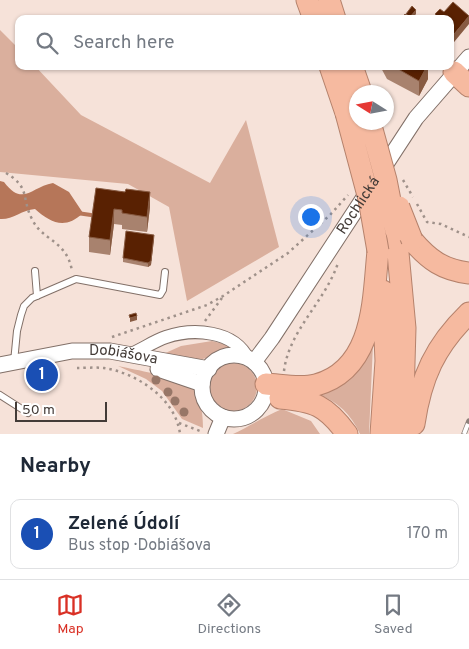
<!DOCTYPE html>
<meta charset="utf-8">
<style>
:root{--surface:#fff;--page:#f6f6f7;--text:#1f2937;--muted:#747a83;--line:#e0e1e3;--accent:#d93025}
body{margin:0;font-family:Overpass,sans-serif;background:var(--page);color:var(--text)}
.compass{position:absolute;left:349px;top:85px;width:45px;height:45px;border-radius:50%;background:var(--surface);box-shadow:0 1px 4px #0004;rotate:281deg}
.scale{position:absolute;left:15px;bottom:12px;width:92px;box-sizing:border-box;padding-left:5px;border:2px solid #433b37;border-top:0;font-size:14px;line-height:18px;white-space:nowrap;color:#433b37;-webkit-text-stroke:4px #fff;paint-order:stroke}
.you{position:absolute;left:310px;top:216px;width:18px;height:18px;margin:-12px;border:4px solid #fff;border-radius:50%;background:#1a73e8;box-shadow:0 0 0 8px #1a73e833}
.badge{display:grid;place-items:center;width:32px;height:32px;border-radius:50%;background:var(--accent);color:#fff;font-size:16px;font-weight:700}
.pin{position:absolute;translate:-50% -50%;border:2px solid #fff;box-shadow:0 1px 5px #0006}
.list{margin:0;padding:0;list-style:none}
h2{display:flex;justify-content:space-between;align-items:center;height:65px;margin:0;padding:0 20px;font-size:21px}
h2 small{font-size:16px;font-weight:400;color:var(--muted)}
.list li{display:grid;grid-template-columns:32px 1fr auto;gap:15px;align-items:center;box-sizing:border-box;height:70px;margin:0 10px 10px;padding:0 10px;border:1px solid var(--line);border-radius:10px}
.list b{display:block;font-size:19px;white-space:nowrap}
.list p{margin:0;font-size:16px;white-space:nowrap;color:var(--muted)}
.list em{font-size:16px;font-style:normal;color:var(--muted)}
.icon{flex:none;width:28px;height:28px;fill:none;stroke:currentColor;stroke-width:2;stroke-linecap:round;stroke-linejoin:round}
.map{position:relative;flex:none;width:469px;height:434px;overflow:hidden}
.search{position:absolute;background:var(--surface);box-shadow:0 1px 4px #0004;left:15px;right:15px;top:15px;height:55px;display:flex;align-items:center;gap:12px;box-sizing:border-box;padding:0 18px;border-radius:10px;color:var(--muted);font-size:19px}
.sheet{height:145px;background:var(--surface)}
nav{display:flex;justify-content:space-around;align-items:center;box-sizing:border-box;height:70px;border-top:1px solid var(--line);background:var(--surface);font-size:14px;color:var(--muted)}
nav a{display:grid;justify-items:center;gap:2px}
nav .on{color:var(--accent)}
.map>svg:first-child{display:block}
</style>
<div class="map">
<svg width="469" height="434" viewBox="0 0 469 434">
<rect width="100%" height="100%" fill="#f6e2d9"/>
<!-- green -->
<path fill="#daaf9d" d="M0,30L19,49V66H35L81,115L210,183L246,120L279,247L187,301L169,207L128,184L0,172Z
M212,341L232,346C220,349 215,355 206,358C191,363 176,358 161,355L181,346Z
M373,344L369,434H360C351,414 338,402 318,394Z
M209 387a24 24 0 1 1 48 0a24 24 0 1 1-48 0Z
M118,366C136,370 173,376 188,385C201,393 203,414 203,428L182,419L162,391L146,379Z
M282,409L311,421L320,434H233C250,426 265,416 282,409Z"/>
<!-- water -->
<path fill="#b67659" d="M0,181L4,182C23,207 31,187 53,183L69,192L83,213C65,230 51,223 35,209C22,210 12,220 0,219Z"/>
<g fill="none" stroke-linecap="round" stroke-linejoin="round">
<!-- stream -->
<path stroke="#b67659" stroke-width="4" d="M77,213L91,215"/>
<!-- service casing -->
<g stroke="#827068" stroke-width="8">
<path id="service" d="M35,271L37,296
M14,362L17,331L21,315L24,306L32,298L76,279L160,295L163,290L165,272
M0,395L28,413"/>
</g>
<!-- minor casing -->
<g stroke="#827068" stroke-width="14">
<path id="minor" d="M131,354C143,349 154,341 166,337C193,328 234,330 248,359"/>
</g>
<!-- tertiary casing -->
<g stroke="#827068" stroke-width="17">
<g id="tertiary">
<circle cx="234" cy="387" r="32"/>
<path id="s1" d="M254,362L272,338L416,118L469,57"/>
<path id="s2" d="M0,365L72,351H110L209,369"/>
<path d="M158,369L202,384"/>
<path d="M216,434L223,417"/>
</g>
</g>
<!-- trunk casing -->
<g stroke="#b5826c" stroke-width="23">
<path id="trunk" d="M307,0L314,19
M329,0L335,19
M330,66L346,113
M352,66L361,92
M454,72L469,86
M396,231L405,328L402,434
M412,240C429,260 443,270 469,273
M266,384C282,385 300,389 316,385C375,369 373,299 378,251
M280,398C314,401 326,405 347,434
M414,424C421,377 435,346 469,313
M381,434L386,361L383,291"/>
</g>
<!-- path -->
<path stroke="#9f918a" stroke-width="2.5" stroke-dasharray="2.5 4" stroke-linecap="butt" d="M6,173C31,188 21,198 32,219C42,241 67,240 72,271
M403,180L413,197
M417,204L427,222L441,224L469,237
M205,321L222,298
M112,337L207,305L223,296L288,253L330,215L348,195
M77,368C85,368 95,367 104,368C137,373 176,399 180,434
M284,371C289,330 325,302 338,263
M179,423L200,431L199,434"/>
<!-- service -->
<use href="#service" stroke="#fff" stroke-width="6"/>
<!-- minor -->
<use href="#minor" stroke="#fff" stroke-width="12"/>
<!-- tertiary -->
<use href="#tertiary" stroke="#fff" stroke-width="15"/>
<!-- trunk -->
<use href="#trunk" stroke="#f6baa0" stroke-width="21"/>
<!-- rail casing -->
<g stroke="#8d807a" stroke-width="5.5">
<path id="rail" d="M464,434L469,421"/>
</g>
<!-- rail -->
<use href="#rail" stroke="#fff" stroke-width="4" stroke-dasharray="11" stroke-linecap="butt"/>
<!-- trunk-bridge casing -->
<g stroke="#b5826c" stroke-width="23" stroke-linecap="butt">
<path id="trunk-bridge" d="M346,113L369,199L378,251
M370,122L386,180L396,231
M399,207L412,240"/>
</g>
<!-- trunk-bridge -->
<use href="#trunk-bridge" stroke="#f6baa0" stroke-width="21"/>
</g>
<!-- trees -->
<g fill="#977667">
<circle cx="156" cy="380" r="4.5"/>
<circle cx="168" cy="392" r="4.5"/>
<circle cx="175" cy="401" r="4.5"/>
<circle cx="184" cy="412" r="4.5"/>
</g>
<!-- wall -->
<path fill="#a8826e" d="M380,66H428V79L419,96L387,79Z
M96,188L150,207L147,232L122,229V225L114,224L110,255L89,252V237Z
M154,239L151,265L148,267L123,262V258Z"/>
<!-- shaded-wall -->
<path fill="#885b42" d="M416,10V14L412,19H410V17Z
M469,16V24L450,47V39Z
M427,66H428V79L419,96V81Z
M150,192V207L147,232V217Z
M114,209V224L110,255V240Z
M154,235L151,265L148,267V263Z
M137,316V320L130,322V318Z"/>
<!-- building -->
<path fill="#592102" stroke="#885b42" d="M453,2L469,16L450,39V19H438L439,18L435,14L440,9L444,12Z
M412,6L416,10L410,17L406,14Z
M405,14L409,18L408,19H401Z
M393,66H427L419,81Z
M96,188L125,192L126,189L150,192L147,217L122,213V210L114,209L110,240L89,237Z
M126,231L154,235L151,261L148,263L123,258Z
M136,313L137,316L130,318L129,315Z"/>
<g text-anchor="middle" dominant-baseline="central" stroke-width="5" stroke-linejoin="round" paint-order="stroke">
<!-- street labels -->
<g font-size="15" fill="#433b37" stroke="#fff">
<text stroke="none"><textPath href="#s1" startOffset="188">Rochlická</textPath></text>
<text stroke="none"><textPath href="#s2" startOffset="125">Dobiášova</textPath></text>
</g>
</g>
</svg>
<svg class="compass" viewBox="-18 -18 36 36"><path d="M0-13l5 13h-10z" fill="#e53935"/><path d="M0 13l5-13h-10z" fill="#747a83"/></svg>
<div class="scale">50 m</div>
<div class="you"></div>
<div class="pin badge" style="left:42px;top:375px;background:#1a4fb4">1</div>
<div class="search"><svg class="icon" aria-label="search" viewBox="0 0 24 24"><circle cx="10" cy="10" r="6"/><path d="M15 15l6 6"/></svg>Search here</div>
</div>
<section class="sheet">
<h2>Nearby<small></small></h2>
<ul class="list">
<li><span class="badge" style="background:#1a4fb4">1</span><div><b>Zelené Údolí</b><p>Bus stop · Dobiášova</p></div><em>170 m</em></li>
</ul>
</section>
<nav>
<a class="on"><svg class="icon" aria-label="map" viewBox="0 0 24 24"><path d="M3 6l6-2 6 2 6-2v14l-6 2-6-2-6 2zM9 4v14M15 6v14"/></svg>Map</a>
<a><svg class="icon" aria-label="directions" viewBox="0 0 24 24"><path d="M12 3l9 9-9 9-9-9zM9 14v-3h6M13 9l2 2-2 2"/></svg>Directions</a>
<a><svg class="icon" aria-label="saved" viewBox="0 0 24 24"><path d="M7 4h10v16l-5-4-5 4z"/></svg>Saved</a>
</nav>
